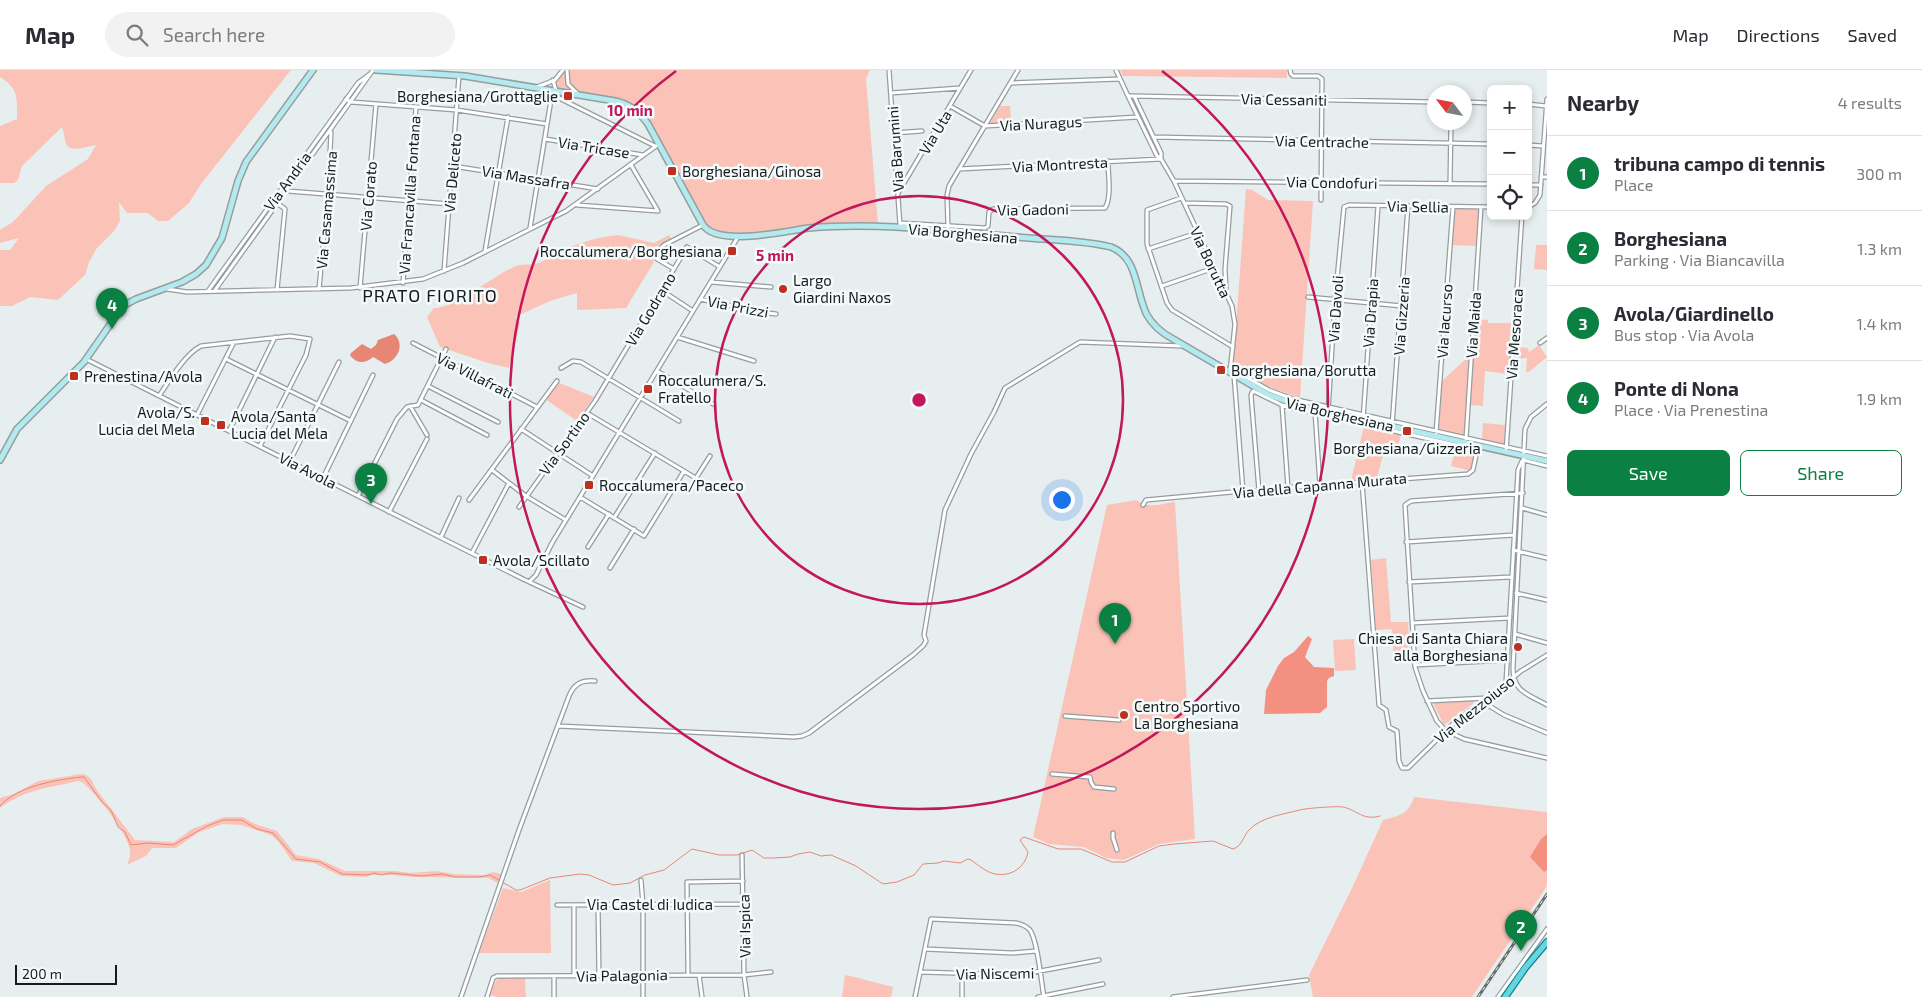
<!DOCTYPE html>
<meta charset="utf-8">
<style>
:root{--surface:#fff;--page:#f2f2f3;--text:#2b2b33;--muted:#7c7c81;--line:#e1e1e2;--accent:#0b8043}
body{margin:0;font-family:"Exo 2",sans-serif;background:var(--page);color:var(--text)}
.controls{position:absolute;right:15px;top:15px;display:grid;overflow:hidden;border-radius:8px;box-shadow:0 2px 8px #0003}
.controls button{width:45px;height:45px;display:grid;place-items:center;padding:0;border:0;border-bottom:1px solid var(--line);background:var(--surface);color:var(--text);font:25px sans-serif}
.compass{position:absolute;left:1427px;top:15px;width:45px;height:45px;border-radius:50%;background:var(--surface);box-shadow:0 2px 8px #0003;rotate:302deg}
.scale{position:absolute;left:15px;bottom:12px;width:102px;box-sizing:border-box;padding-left:5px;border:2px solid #181b1b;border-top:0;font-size:14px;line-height:18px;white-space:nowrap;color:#181b1b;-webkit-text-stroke:4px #f4fbfc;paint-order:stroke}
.you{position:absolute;left:1061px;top:429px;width:18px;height:18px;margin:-12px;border:4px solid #fff;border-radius:50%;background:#1a73e8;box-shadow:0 0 0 8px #1a73e833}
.badge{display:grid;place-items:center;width:32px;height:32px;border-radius:50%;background:var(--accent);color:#fff;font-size:16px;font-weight:700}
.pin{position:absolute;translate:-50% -41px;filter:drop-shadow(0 1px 2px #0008)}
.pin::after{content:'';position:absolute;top:26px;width:18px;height:15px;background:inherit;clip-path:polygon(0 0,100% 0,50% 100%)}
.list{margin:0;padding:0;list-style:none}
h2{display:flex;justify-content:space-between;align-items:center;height:65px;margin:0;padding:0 20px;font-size:21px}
h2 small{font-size:16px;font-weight:400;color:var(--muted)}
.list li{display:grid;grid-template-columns:32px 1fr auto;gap:15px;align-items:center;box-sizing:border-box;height:75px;padding:0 20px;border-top:1px solid var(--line)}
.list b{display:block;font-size:19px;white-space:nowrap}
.list p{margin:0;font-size:16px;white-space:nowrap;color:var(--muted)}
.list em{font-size:16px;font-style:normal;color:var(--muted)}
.actions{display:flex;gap:10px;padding:15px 20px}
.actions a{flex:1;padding:11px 0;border:1px solid var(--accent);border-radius:8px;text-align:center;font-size:18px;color:var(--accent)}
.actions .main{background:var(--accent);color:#fff}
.icon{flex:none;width:28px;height:28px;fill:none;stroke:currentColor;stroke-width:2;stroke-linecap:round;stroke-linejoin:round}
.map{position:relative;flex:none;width:1547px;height:927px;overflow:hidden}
header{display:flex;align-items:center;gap:30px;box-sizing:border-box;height:70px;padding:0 25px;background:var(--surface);border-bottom:1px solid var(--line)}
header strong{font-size:24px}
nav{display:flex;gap:28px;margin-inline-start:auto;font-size:18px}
.search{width:350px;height:45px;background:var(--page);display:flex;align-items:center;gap:12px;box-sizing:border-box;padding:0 18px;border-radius:28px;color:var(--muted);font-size:19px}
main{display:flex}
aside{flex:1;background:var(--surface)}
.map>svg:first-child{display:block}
</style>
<header>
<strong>Map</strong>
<div class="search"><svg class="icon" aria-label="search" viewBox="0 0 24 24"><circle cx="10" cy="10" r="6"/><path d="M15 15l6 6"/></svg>Search here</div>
<nav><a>Map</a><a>Directions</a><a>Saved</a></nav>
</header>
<main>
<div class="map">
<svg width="1547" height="927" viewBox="0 0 1547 927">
<rect width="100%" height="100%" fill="#e7eeef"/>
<!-- green -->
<path fill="#fbc3b8" d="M0,0H291L201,114L189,133L168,151H158L148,143H127L119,132L120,151L114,161L97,178L89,192L85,205L58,230L30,227L12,236H0V180H10L19,168L0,173V160L13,152L46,116L88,89L96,75C89,76 69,84 66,73C64,69 64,62 62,57L22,96L18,110L14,113H0V56L17,49C17,28 19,19 0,7Z
M562,0H870L866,9L878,154L852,153L737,167L708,161L649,57L626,34L556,21L555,10Z
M1120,0H1287V8L1123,6Z
M1000,36H1010L1011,54L989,55Z
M1246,119L1252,120L1268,130L1313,131L1300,328L1270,317L1233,297Z
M1454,138L1479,139L1477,176L1452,175Z
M618,165L654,173L669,165L671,169L648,181L654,192L626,238L577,240V223L550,231L515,247L520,253L509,298L488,293L440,277L427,247L434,238C454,239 494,205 516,196C524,193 531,196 539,193C545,191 549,186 555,183C576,174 596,167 618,165Z
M1536,175H1547V200L1534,199Z
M1476,249L1488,250V253H1512L1509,304L1485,301L1483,336L1470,335Z
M1539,275L1547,287L1529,302H1526L1527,288L1516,289L1517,277L1528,278L1529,282Z
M1469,286L1465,366L1439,359L1442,311Z
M557,312L594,327L577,351L545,329Z
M1483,353L1505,355L1504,375L1482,370Z
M1364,356L1401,364L1396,386L1383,385L1377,408L1351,411Z
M1456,376L1476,381L1471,401L1451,396Z
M1137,430C1147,440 1163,433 1175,432L1195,769L1159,774L1124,790L1106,788L1084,777L1049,774L1033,767L1107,435Z
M1386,488L1391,552H1408L1411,592L1394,593L1392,559L1376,560L1371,490Z
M1354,569L1356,600L1335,601L1333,570Z
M1473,631L1474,633L1444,655L1434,635L1435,633Z
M81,704L86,705L91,709L96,719L135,770L174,772L192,759L224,747H243L255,754L277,761L296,785L319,789L345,801H396L411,803L437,801L454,804L485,805L493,802L501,804L498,813L488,808L414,807L391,805H372L365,807L341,806L314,793L292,791L278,771L271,765L241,755L223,754L199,762L176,778H152L146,786L127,795C129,790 131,786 130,780C127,763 96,723 82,712L78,711C49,718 25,719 0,738V728L14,724L38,711Z
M1414,727L1547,742V816L1472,927H1313L1309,905L1353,816L1383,750C1399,746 1409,744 1414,727Z
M550,810L551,883H479L503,818L521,822Z
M845,905C861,908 876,913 893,917L891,927H842Z
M500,908H525L526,927H497L490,925L495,912Z"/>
<!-- forest -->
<path fill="#f39080" d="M1308,566L1312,569L1305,587L1314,597L1334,598V606L1329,608L1327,611V637L1320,643L1264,644L1266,620L1278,596L1284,588L1294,582Z
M1547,764V800L1544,802L1530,787L1541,769Z"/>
<!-- water -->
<path fill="#e88676" d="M394,264C405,273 399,290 385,294L373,287C365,294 356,294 350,285L351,283L362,274L371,279L376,275L378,270Z"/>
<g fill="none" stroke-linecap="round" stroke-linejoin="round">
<!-- stream -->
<path stroke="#e88676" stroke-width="1" d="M0,736C17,716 56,710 81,707H84L102,732L111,740L118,757L125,762L131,775L148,773L173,775L207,756L223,750H242L257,759L273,763L296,789L320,792L342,804L368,805L374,803L381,805L391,803L421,806L442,804L455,807H479L490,805L516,820H520L550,808L580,804L589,805L613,815L630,813L645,805L664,800L692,779L719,785H737L752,780L764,788H773L790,787L798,784L810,782L821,786L831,785L856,796L883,814L897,812L914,805L923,794L938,793L944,791L960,793L968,789L971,790C978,795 986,802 995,804C1012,807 1025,797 1028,782L1020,770L1024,767L1058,779H1081L1112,792H1125L1159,776L1174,774L1213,771L1233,779C1243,776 1243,765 1250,759C1262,747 1284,744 1300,740C1307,738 1337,736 1343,737C1357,740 1363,751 1380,746"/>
<!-- street casing -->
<g stroke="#969d9e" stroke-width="5.5">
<path id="street" d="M567,0L568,14L578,24
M889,0L900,155
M1116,0L1128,26H1134L1161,83V89L1174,111L1232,236L1235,254L1230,302
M1290,0L1291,4L1293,6H1318L1322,9L1321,130
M1011,13L1120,9
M537,17L555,10L563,0
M891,23L960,18
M553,25L655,76
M1128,26L1157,86L1161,88
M1134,26L1434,32
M346,29L351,32L457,40L547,54
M1464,32L1491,33
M1528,34L1546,36
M950,36L985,56L1138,47
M893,63L922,61
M1154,67L1491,74
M545,69L643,85
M1528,75L1543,76
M453,96L598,119
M959,99L1161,89
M1541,107H1547
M1174,111L1491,114
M1450,114L1451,52
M1528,115H1541
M288,121L450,134
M898,123L971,0
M1181,128L1147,140V174L1167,233L1172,240L1233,277
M273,130L285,139L277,220
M1184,133L1226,134L1230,136L1225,199L1226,219
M577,135L658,141L631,95
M1528,137L1535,133L1540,125L1547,29
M900,153L985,158L988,156L989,142L993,139L1105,138C1112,127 1108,105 1108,91
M948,157L947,125L949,116L1018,0
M530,158L551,30L556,21L553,10
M1148,179L1197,163
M485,181L508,47
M674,199L657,189L655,184L664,175L703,155
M444,201L459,6
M711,212L771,217
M403,213L416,37
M1162,216L1214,198
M360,218L376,34
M167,219L187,222L351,218L423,209L463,193L566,141L659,74
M319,219L328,124L331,62
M215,220L373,0
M661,220L693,241
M208,221L358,13L370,4
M1308,227L1402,236
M700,229L759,242L776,244
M677,267L754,291
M413,273L537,337
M1540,273L1547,268
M86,289L523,509L583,537
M226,289L351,351
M561,298L573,291L581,292L679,351
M1230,298L1269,320L1293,329L1547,386
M657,301L713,334
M1234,305L1243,421
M428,316L498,352
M159,326C169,311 185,284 201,276L290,266L310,269L306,285L260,376
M421,330L487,365
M1547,334L1531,347L1525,359L1513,598C1513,622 1528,624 1547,635
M1282,335L1288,418
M410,336L427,365
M1315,342L1320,416
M1328,342L1335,230L1344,137L1349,135L1491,137
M587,343L699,410
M197,345L234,272
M1363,350L1378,136
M1392,356L1408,136
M521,359L593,406
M229,361L275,267
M1436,363L1453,137
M1466,369L1481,137
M1506,382L1522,146
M1523,390L1547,396
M290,391L339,292
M492,400L526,426L566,450
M323,408L373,305
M696,408L710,386
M1362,412L1379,635L1386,640L1389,657L1397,661L1399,691L1402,698H1408L1457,650L1485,630L1521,601L1547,585
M1259,421L1251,325L1253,321L1282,335L1292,338L1478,380
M1523,423L1411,431L1405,435L1415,597L1423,621L1437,651L1445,660L1464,669L1547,688
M358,426L397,349L407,337L418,335L446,279
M580,427L644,466L684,401
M469,430L557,311
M1143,435L1146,430L1243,421L1468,404L1473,400L1478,376
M519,437L595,331L687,177L720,197
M1522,438L1547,445
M389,442L427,369
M614,448L655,383
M441,467L459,428
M1406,472L1514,465
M588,477L609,444
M1513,480L1547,488
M472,483L509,413
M610,498L634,459
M530,511L536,505L552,473L738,167
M1409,512L1511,507
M1516,523L1547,530
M1412,553L1510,548
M1515,564L1547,573
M1415,595L1507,590
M1506,613L1518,400L1522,391
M1427,631L1487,628
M1483,632L1504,645L1547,663
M1065,646L1119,650
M558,656L794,667L802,666L809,663L913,585L923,576L926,571L924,565L945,440L971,384L994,342L1005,318L1080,272L1183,276
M1052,704L1090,707L1091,712L1094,717L1114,719
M1113,763V768L1117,780
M742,785L744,905L747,927
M641,810L643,835V927
M557,835L744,834
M598,835L599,906
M925,879L1012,883L1036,881
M920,902L1019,905L1099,890
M962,904V927
M688,905L687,812L743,811
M699,905L702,927
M554,906V927
M574,906V835
M461,927L519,760L569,626C574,614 581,610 595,611
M487,927L493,908L497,906L744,905L771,902
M915,927L931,849L1016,853C1021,854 1026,856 1030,860C1038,872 1041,911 1044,927
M1038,927L1103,914
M1173,927L1307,910
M1498,927L1547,859"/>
</g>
<!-- secondary casing -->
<g stroke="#969d9e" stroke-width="8">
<path id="secondary" d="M376,0L465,6L615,31C630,34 639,42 648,54L703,155C718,177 785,161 809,158C878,152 948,161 1017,167C1046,170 1084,170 1111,177C1139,188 1135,222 1147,245C1153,256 1162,263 1173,269L1267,324L1297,335L1547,391
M0,390L17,359L84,292L123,236L136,229L182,212L196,204L206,195L222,168L238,111L246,92L313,0"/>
</g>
<!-- primary casing -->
<g stroke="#08828d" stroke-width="8">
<path id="primary" d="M1505,927L1525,898L1547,872"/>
</g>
<!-- street -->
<use href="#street" stroke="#fff" stroke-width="3"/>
<!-- secondary -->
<use href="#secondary" stroke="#b2eaef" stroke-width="5"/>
<!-- primary -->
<use href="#primary" stroke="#66d5df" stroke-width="5.5"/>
<!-- rail casing -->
<g stroke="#656969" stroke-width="3">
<path id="rail" d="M1478,927L1547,824"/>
</g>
<!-- rail -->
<use href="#rail" stroke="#f4fbfc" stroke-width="1" stroke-dasharray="4" stroke-linecap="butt"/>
</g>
<!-- distance rings -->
<g fill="none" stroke="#c2185b" stroke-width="2.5">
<circle cx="919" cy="330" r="204"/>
<path d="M1162 1A409 409 0 1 1 676 1"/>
</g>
<!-- markers -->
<g fill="#bd3021" stroke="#f4fbfc" stroke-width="2">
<rect x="563" y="21" width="10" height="10" rx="2.5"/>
<rect x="667" y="96" width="10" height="10" rx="2.5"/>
<rect x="727" y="176" width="10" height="10" rx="2.5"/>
<circle cx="783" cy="219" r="5"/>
<rect x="1216" y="295" width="10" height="10" rx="2.5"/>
<rect x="69" y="301" width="10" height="10" rx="2.5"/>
<rect x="643" y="314" width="10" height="10" rx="2.5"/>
<rect x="200" y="346" width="10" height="10" rx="2.5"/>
<rect x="216" y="350" width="10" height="10" rx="2.5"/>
<rect x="1402" y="356" width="10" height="10" rx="2.5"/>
<rect x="584" y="410" width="10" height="10" rx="2.5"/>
<rect x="478" y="485" width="10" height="10" rx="2.5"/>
<circle cx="1518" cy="577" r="5"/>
<circle cx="1124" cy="645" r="5"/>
</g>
<g text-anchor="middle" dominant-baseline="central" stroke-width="5" stroke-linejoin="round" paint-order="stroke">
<!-- poi labels -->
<g font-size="15" fill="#181b1b" stroke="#f4fbfc" text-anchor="start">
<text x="558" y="26" text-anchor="end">Borghesiana/Grottaglie</text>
<text x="682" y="101">Borghesiana/Ginosa</text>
<text x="722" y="181" text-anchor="end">Roccalumera/Borghesiana</text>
<text x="793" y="210">Largo<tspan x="793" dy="17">Giardini Naxos</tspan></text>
<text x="1231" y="300">Borghesiana/Borutta</text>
<text x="84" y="306">Prenestina/Avola</text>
<text x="658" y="310">Roccalumera/S.<tspan x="658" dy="17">Fratello</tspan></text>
<text x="195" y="342" text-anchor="end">Avola/S.<tspan x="195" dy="17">Lucia del Mela</tspan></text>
<text x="231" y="346">Avola/Santa<tspan x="231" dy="17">Lucia del Mela</tspan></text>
<text x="1407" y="378" text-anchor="middle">Borghesiana/Gizzeria</text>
<text x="599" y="415">Roccalumera/Paceco</text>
<text x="493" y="490">Avola/Scillato</text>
<text x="1508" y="568" text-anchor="end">Chiesa di Santa Chiara<tspan x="1508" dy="17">alla Borghesiana</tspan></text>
<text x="1134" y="636">Centro Sportivo<tspan x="1134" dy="17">La Borghesiana</tspan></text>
</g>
<!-- street labels -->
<g font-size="15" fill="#181b1b" stroke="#f4fbfc">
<text transform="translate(1284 29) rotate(1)">Via Cessaniti</text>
<text transform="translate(1041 53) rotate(-3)">Via Nuragus</text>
<text transform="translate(935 62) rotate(-59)">Via Uta</text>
<text transform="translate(1322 71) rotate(1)">Via Centrache</text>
<text transform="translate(594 77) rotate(9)">Via Tricase</text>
<text transform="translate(895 79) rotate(-94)">Via Barumini</text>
<text transform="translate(1060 94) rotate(-3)">Via Montresta</text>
<text transform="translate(452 103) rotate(-85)">Via Deliceto</text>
<text transform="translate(526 107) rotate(9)">Via Massafra</text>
<text transform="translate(287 111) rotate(-54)">Via Andria</text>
<text transform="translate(1332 112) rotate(1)">Via Condofuri</text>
<text transform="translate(409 125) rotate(-86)">Via Francavilla Fontana</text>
<text transform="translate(368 126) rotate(-85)">Via Corato</text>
<text transform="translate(1418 136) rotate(1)">Via Sellia</text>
<text transform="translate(1033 139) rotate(-1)">Via Gadoni</text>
<text transform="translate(326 140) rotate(-85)">Via Casamassima</text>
<text transform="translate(963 163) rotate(5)">Via Borghesiana</text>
<text transform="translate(1211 192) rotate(65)">Via Borutta</text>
<text transform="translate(738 236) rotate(11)">Via Prizzi</text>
<text transform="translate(650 239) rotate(-59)">Via Godrano</text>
<text transform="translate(1335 239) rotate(-86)">Via Davoli</text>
<text transform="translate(1370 243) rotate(-86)">Via Drapia</text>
<text transform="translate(1401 246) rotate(-86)">Via Gizzeria</text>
<text transform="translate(1444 251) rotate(-86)">Via Iacurso</text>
<text transform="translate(1473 255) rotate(-86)">Via Maida</text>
<text transform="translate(1514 264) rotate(-86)">Via Mesoraca</text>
<text transform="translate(475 305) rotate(27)">Via Villafrati</text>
<text transform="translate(1340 344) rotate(13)">Via Borghesiana</text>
<text transform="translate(564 373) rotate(-54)">Via Sortino</text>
<text transform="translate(308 400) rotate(27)">Via Avola</text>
<text transform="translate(1320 415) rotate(-5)">Via della Capanna Murata</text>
<text transform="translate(1474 639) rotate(-39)">Via Mezzoiuso</text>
<text x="650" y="834">Via Castel di Iudica</text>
<text transform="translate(744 856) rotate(-91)">Via Ispica</text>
<text transform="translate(995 903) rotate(-1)">Via Niscemi</text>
<text transform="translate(622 905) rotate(-1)">Via Palagonia</text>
</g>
<!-- quarter labels -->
<g font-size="18" letter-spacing="1" fill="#181b1b" stroke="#f4fbfc">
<text x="430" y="225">PRATO FIORITO</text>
</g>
</g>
<circle cx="919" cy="330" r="8" fill="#c2185b" stroke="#f4fbfc" stroke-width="2.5"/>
<g font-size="15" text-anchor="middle" font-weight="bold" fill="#c2185b" stroke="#f4fbfc" stroke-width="5" stroke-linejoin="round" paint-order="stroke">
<text x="630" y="46">10 min</text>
<text x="775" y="191">5 min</text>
</g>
</svg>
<div class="controls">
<button>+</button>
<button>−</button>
<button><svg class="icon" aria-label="locate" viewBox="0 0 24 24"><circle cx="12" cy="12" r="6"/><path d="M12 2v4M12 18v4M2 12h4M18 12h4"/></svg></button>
</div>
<svg class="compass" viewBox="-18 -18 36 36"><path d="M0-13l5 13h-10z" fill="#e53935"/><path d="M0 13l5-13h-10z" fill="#7c7c81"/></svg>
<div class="scale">200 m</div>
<div class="you"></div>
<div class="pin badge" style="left:1115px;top:574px">1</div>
<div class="pin badge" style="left:1521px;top:881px">2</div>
<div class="pin badge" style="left:371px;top:434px">3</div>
<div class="pin badge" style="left:112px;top:259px">4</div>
</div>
<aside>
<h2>Nearby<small>4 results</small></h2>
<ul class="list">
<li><span class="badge">1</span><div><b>tribuna campo di tennis</b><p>Place</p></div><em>300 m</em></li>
<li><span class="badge">2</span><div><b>Borghesiana</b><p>Parking · Via Biancavilla</p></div><em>1.3 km</em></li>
<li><span class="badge">3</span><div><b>Avola/Giardinello</b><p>Bus stop · Via Avola</p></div><em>1.4 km</em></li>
<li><span class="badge">4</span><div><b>Ponte di Nona</b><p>Place · Via Prenestina</p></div><em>1.9 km</em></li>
</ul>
<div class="actions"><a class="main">Save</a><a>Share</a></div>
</aside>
</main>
